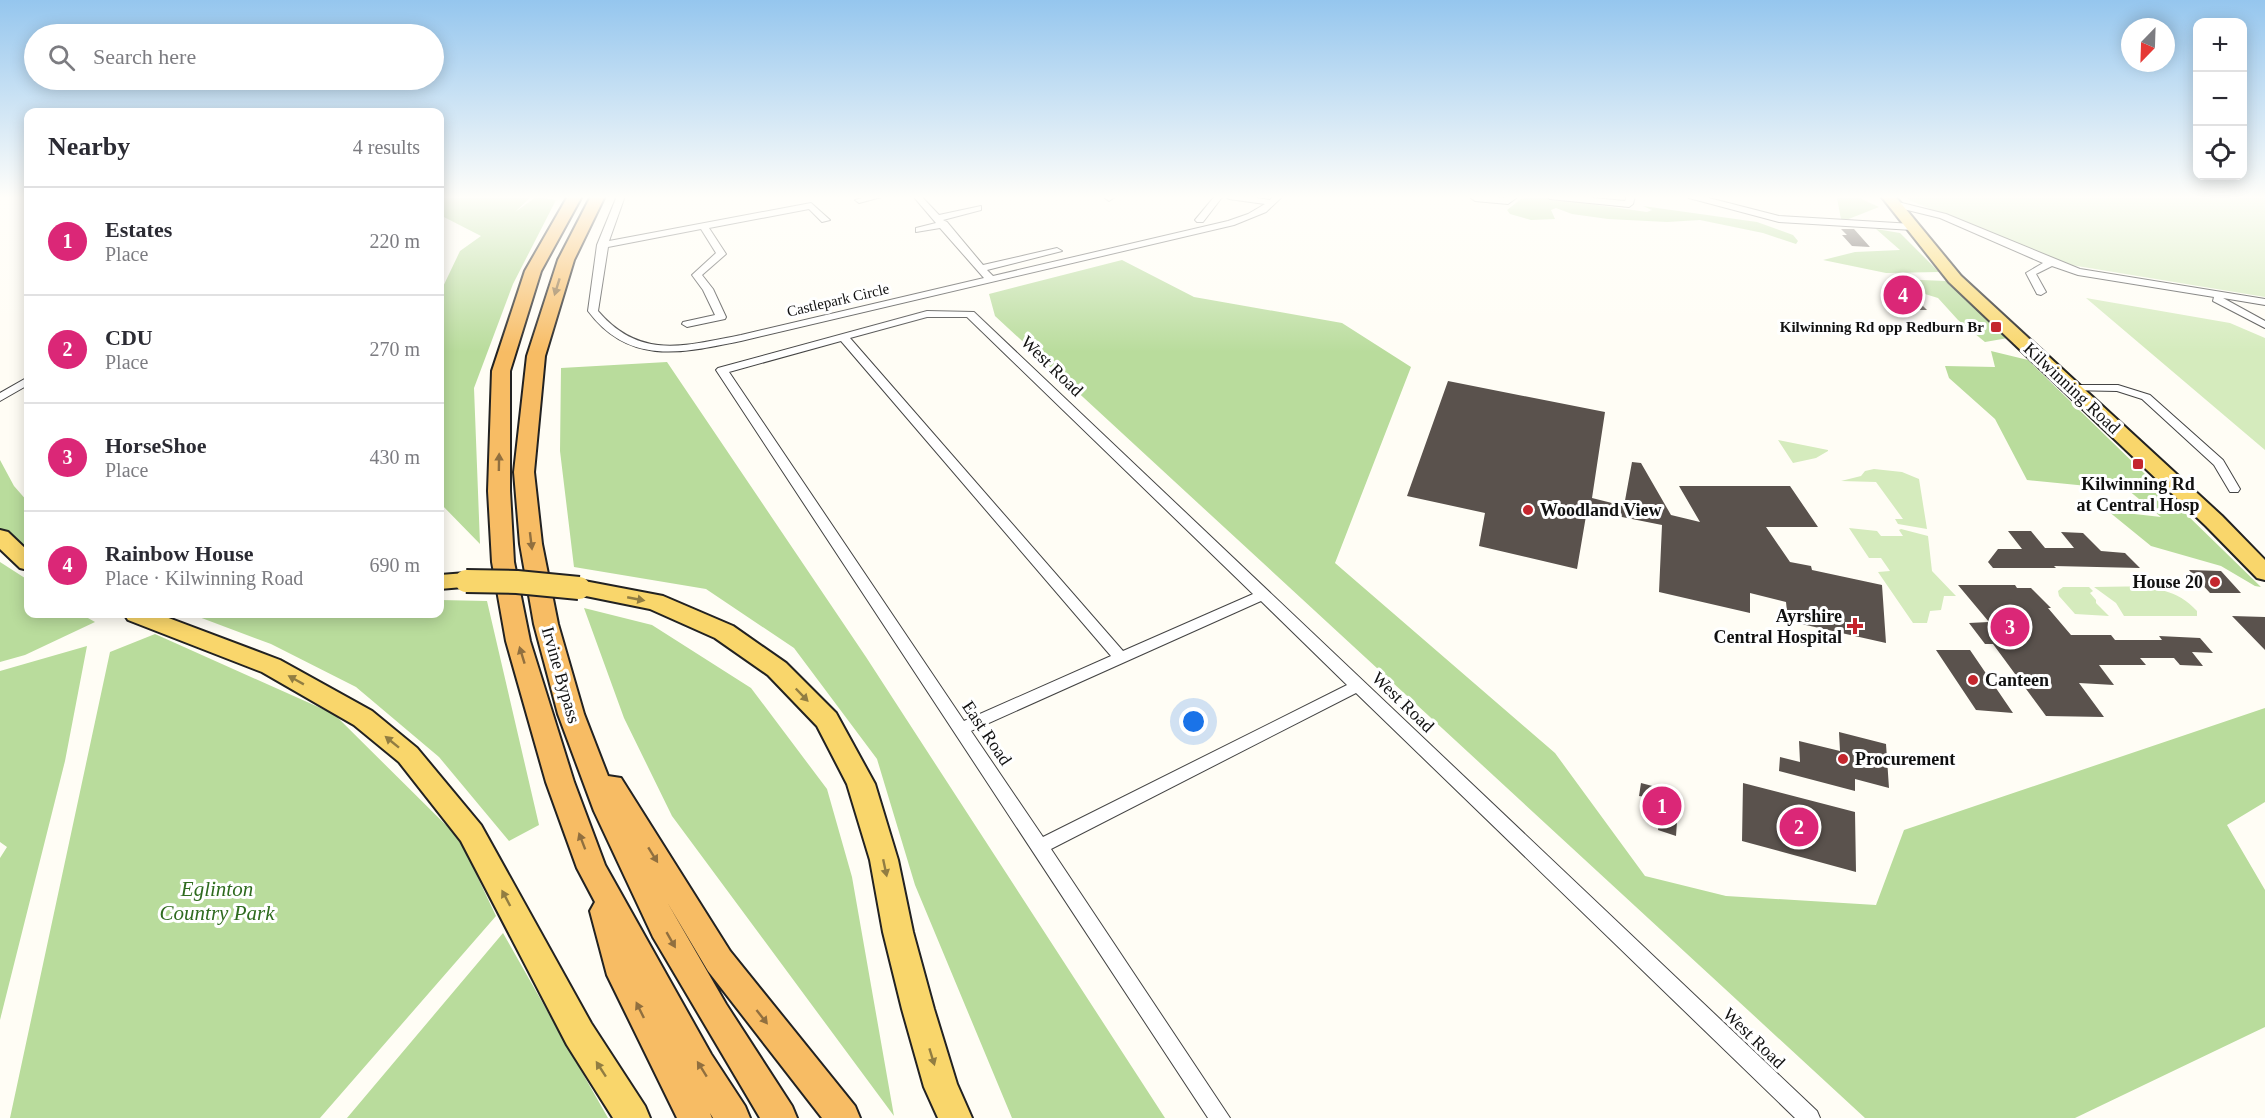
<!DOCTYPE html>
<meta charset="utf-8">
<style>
:root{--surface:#fff;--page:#f2f2f3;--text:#2b2b33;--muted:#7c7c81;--line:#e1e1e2;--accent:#db2777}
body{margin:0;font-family:Georgia,serif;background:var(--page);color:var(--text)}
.controls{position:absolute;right:18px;top:18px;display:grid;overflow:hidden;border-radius:12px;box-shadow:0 3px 15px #0003}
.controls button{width:54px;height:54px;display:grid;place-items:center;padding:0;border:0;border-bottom:2px solid var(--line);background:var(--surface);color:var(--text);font:30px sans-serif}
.compass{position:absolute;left:2121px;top:18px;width:54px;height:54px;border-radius:50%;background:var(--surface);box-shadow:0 3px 15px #0003;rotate:203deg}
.you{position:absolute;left:1194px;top:722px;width:21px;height:21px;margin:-15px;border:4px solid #fff;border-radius:50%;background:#1a73e8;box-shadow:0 0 0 9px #1a73e833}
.badge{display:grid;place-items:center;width:39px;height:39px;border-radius:50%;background:var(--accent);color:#fff;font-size:20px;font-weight:700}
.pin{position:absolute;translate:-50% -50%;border:3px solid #fff;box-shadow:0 2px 6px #0006}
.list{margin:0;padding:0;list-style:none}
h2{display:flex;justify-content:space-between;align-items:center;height:78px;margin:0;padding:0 24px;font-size:26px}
h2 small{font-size:20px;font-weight:400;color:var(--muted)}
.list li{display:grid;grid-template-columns:39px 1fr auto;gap:18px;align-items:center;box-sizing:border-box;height:108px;padding:0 24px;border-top:2px solid var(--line)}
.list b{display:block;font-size:22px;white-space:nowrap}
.list p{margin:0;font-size:20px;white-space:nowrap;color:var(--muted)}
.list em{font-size:20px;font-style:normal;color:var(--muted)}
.icon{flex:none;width:33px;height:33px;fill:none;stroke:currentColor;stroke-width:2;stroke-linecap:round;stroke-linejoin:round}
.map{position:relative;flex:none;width:2265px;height:1118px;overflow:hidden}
.search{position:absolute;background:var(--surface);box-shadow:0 3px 15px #0003;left:24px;top:24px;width:420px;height:66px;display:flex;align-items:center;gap:15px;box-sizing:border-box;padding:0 21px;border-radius:33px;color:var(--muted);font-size:22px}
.panel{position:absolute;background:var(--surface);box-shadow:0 3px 15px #0003;left:24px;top:108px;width:420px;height:510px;border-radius:12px}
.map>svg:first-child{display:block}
</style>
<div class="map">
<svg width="2265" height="1118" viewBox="0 0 2265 1118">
<rect width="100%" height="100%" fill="#fffdf5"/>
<!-- green -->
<path fill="#d5ebbd" d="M1906,196H2265V297L2059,263L1909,200Z
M2086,298L2230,323L2265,338V450Z
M1778,440L1828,450V451L1816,458L1793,463Z
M1874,469L1902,472L1919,479L1927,529L1898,524L1895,519H1903L1876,482L1841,481L1861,476L1865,471Z
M1849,528L1877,531L1881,536H1903L1899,530L1901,529L1928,536L1932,571L1956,596H1944L1941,610L1930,611L1927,623H1913L1878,572L1890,571L1881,558H1869Z
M2063,587H2089L2093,591L2090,593L2096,600V603L2109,616L2075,614L2059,596L2058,591Z
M2094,587C2131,587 2170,581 2197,611V616H2124L2116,603Z"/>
<!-- forest -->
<path fill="#b9dc9c" d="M440,196H532L515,212L536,197L556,200L513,284L474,388L480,544L440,503V293L460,251L481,236L440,215Z
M1533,196L1647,212L1652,210L1643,206L1757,222L1793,235L1798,241L1796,244L1763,233L1700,220L1667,222L1608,219L1572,214L1556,208L1551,210L1555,219L1531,220L1510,214L1507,210L1521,199Z
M1833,196H1855L1879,207L1846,220L1841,219L1837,198Z
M1876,229L1900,233L1939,272L1886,273L1823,260L1855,252L1900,250Z
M1122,260L1194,297L1342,323L1411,367L1335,563L1555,753L1645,876L1726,896L1876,905L1904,830L2265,708V802L2227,825L2265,890V1027L2075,1118H1865L995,316L989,294Z
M1896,279L1946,281L2008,338L1985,342L1958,320L1938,298L1886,282Z
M1991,351L2028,360L2261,587L2255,586L2221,566L2151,546L2108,511L2161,517L2128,490L2027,480L1995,419L1949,378L1945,366L1995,367Z
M667,362L866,657L1165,1118H1012L915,885L877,759L794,648L706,589L574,567L560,451L561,368Z
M0,460L14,486L28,502V552L0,537Z
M0,562L28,580V614H81L95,622L25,655L0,662Z
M440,600L487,601L539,825L509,841L439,757L356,687L271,644L191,614H440Z
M584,608L652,625L751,688L827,789L852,877L894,1116L672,816L624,718Z
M155,634L334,714L459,838L496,916L320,1118H10L110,652Z
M87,646L65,761L0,1020V858L7,847L0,842V671Z
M503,933L608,1118H347Z"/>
<!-- building -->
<path fill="#5a524d" d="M1841,229H1854L1870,247L1852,246L1842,235H1847Z
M1888,289H1906L1927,310H1908Z
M1448,381L1605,412L1592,498L1624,506L1632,462L1641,463L1671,515L1700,522L1679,486H1790L1818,527H1766L1790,562L1811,566L1812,570L1882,585L1886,643L1788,621L1786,602L1750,593V613L1659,592L1662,525L1587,510L1577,569L1479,546L1485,513L1407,496Z
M2008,531H2031L2045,548H2074L2061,532L2083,533L2101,551L2125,553L2140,568L2054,566L2056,568H1993L1988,562L1998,549H2022Z
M2189,570L2221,571L2241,593H2210Z
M1958,585H2015L2017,588H2031L2051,608H2048L2071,635H2111L2115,640H2162L2159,636L2200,638L2213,653L2192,652L2203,666L2180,665L2174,658H2140L2146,665H2099L2114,685L2079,683L2104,717L2046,716L1993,644H1985L1969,623L1989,622Z
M2232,616L2265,617V650Z
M1936,650H1970L2013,713L1976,710Z
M1839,732L1886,744L1889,788L1855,779V791L1779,771L1780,757L1800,762L1799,741L1840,751Z
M1641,783L1679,793L1676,836L1658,830L1659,819L1644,814L1645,797L1639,796Z
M1743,783L1855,812L1856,872L1742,841Z"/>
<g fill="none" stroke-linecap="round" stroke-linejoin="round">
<!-- minor casing -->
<g stroke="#444" stroke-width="2">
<path id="minor" d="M617,196H625L609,241L811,203L830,220L822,222L809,209L709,228L726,254L702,275L713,289L726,317L725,319L687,327L682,324L683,322L715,315L703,290L692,275L716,253L701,229L608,247L598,311C640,360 684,346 741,335L984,278L940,228L916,232V228L936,223L913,196H921L939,215L981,206V210L943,220L947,222L983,265L1057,248L1062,251L987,270L993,276L1228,221L1248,214L1265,204L1229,199L1225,196H1244L1270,200L1274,196H1283L1266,212L1234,225L741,341C682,353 629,366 588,311L597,245Z
M868,196H885L859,203L855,200Z
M1107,196H1116L1109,201L1105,198Z
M1215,196H1223L1203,222H1197L1195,220Z
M1472,196L1506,198L1510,196H1519L1508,204L1475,201L1471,198Z
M1546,196H1573L1625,201L1627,196H1635L1633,204L1629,207L1550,199Z
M1688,196H1701L1779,216L1913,224L1918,227L1913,230L1779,222L1689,198Z
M1894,201L1946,214L2080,269L2265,299V305L2223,298L2265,321V328L2213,301L2214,297L2078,275L2052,266L2036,274L2046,292L2041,295L2037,294L2026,273L2043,263L1940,218L1891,206L1890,204Z
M927,311L974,312L1817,1111L1820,1118H1795L1356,693L1051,849L1230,1118H1208L716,370L718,368ZM927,317H967L1253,594L1123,651L850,338ZM841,341L1111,656L964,721L729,372ZM1261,601L1347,685L1043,837L971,731Z
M28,377V385L0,401V393Z
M2071,385H2118L2150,395L2223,460L2240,489L2238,492H2230L2214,465L2142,399L2117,391L2067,390V386Z"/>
</g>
<!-- primary casing -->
<g stroke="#222" stroke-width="4">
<path id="primary" d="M1881,196H1895L1961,276L2222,516L2265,560V580L2257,578L2206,526L1949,282Z
M0,530L8,532L28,551V570L20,568L0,549Z
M466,573L474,576L477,581L474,586L440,589V575Z
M579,580L663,596L733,626L786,663L836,713L875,784L898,860L913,932L934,1009L957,1084L972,1118H938L924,1087L902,1009L883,932L870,860L847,784L817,726L768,675L715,638L650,609L571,593L567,588L571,583Z
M124,614H158L280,660L372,711L417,748L481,825L591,1023L645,1106L650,1118H613L567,1045L461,841L399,762L354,725L262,672L128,620Z"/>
</g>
<!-- trunk casing -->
<g stroke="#222" stroke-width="4">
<path id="trunk" d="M568,196H582L541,271L510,371V491L514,562L530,641L574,782L605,865L711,1054L745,1106L750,1118H713L710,1113L712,1118H677L607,975L590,911L595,902L577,868L546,782L506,641L492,562L488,491L492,371L525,271Z
M591,196H605L574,260L545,356L534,472L542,544L558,624L584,714L608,776L621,778L730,951L855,1106L860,1118H822L708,971L667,902L726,1004L792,1106L797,1118H760L653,937L594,811L558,714L534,624L520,544L514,472L527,356L558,260Z"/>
</g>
<!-- minor -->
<use href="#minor" fill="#fff" fill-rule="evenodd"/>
<!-- primary -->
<use href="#primary" fill="#f9d66b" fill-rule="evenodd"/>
<!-- trunk -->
<use href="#trunk" fill="#f7bc64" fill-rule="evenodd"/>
<!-- primary-bridge casing -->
<g stroke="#222" stroke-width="26" stroke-linecap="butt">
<path id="primary-bridge" d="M466,581L517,582L579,588"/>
</g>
<!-- primary-bridge -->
<use href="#primary-bridge" stroke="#f9d66b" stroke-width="22"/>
</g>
<!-- one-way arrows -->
<defs><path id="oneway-solid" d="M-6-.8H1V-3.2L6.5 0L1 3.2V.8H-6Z" transform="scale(1.5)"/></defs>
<g fill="#906f3f">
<use href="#oneway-solid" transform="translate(557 287) rotate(107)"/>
<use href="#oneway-solid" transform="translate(499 462) rotate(-89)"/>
<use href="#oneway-solid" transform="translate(531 541) rotate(83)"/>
<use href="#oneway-solid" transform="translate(522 655) rotate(-107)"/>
<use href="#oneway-solid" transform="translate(582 841) rotate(-111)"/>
<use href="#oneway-solid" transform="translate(653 855) rotate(58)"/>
<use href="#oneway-solid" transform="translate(671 940) rotate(60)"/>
<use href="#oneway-solid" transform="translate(640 1010) rotate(-116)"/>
<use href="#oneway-solid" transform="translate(762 1017) rotate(52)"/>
<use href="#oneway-solid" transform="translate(702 1069) rotate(-122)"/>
</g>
<g fill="#917d42">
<use href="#oneway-solid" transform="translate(636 599) rotate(11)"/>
<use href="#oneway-solid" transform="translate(296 680) rotate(-151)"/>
<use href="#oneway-solid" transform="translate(802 695) rotate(46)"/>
<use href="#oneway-solid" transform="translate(392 742) rotate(-141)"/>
<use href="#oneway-solid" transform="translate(885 868) rotate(78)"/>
<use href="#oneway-solid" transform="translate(506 898) rotate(-118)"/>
<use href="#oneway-solid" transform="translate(932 1057) rotate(73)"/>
<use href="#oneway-solid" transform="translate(601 1069) rotate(-123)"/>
</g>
<!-- sky -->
<linearGradient id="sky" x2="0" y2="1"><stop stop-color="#95c6ee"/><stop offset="0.56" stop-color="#fffefa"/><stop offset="1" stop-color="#fffefa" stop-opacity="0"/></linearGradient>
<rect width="2265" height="352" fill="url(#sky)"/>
<!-- markers -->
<g fill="#c4262e" stroke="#fff" stroke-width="2">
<rect x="1990" y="321" width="12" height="12" rx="3"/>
<rect x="2132" y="458" width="12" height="12" rx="3"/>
<circle cx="1528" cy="510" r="6"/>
<circle cx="2215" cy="582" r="6"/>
<path d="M1852 617h6v6h6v6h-6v6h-6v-6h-6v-6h6z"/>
<circle cx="1973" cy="680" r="6"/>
<circle cx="1843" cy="759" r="6"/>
</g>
<g text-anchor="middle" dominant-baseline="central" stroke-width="6" stroke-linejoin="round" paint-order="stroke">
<!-- far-street labels -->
<g font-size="15" fill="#111" stroke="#fff">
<text transform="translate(838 300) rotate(-13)">Castlepark Circle</text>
</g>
<!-- far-poi labels -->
<g font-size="15" font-weight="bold" fill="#111" stroke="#fff" text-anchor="end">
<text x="1984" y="327">Kilwinning Rd opp Redburn Br</text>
</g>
<!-- street labels -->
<g font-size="18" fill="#111" stroke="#fff">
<text transform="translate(1052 366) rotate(44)">West Road</text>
<text transform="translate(2072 388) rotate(43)">Kilwinning Road</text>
<text transform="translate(561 675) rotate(74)">Irvine Bypass</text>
<text transform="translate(1403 702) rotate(44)">West Road</text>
<text transform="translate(987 733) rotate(56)">East Road</text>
<text transform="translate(1754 1038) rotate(44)">West Road</text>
</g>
<!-- poi labels -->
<g font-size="18" font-weight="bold" fill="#111" stroke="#fff" text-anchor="start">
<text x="2138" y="484" text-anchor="middle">Kilwinning Rd<tspan x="2138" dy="21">at Central Hosp</tspan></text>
<text x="1540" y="510">Woodland View</text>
<text x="2203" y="582" text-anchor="end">House 20</text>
<text x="1842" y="616" text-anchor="end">Ayrshire<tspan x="1842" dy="21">Central Hospital</tspan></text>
<text x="1985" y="680">Canteen</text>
<text x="1855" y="759">Procurement</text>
</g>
<!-- near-park labels -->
<g font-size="21" font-style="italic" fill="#2f6b1f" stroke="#fff">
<text x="217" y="889">Eglinton<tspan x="217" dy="24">Country Park</tspan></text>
</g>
</g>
</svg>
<div class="controls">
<button>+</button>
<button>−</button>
<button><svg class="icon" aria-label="locate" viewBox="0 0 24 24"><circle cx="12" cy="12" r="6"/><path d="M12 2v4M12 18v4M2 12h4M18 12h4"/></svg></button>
</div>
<svg class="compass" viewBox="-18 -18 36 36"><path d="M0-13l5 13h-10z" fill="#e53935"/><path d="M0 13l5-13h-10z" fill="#7c7c81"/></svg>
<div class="you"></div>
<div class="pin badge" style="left:1662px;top:806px">1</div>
<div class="pin badge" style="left:1799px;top:827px">2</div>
<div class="pin badge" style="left:2010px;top:627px">3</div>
<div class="pin badge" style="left:1903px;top:295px">4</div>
<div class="search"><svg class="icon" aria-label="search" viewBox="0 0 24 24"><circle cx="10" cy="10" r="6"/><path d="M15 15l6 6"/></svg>Search here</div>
<section class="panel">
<h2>Nearby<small>4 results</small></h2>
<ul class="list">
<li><span class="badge">1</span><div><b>Estates</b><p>Place</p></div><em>220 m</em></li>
<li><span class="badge">2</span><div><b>CDU</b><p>Place</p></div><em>270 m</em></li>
<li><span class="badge">3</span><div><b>HorseShoe</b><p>Place</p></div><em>430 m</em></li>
<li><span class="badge">4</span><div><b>Rainbow House</b><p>Place · Kilwinning Road</p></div><em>690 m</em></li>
</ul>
</section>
</div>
